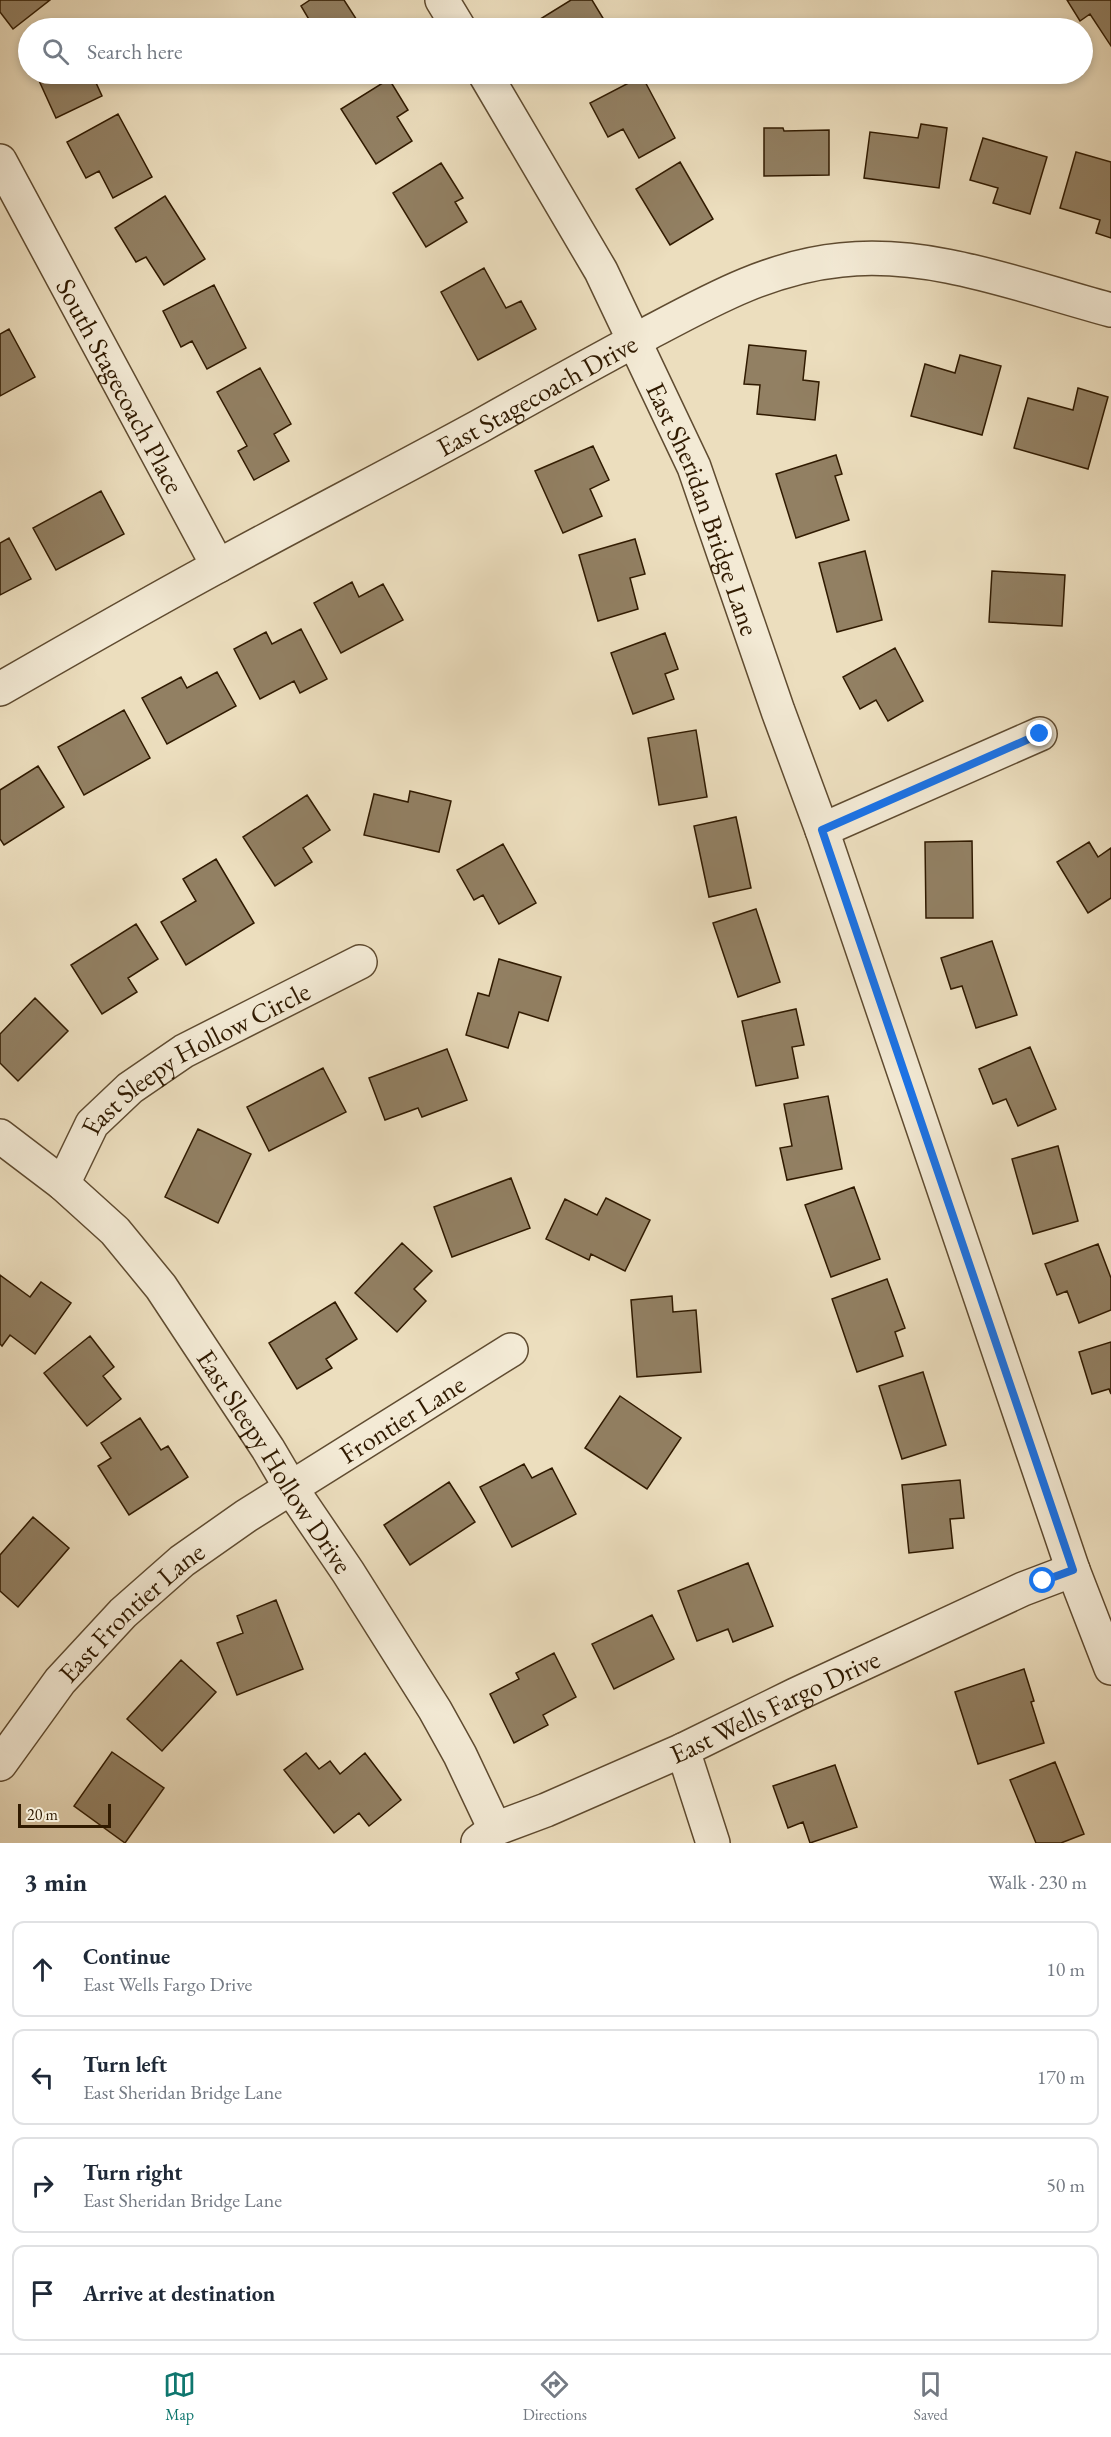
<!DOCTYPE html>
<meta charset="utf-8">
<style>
:root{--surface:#fff;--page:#f6f6f7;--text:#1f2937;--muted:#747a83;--line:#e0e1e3;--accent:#0f766e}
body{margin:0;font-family:"EB Garamond",serif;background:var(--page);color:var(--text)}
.scale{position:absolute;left:18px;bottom:15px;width:93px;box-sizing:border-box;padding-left:6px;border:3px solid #301a00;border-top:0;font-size:16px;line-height:21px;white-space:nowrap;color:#301a00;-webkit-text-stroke:4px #f3ead5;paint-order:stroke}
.stop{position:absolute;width:18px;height:18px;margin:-14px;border:4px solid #1a73e8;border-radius:50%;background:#fff}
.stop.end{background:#1a73e8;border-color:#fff;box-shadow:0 2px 6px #0008}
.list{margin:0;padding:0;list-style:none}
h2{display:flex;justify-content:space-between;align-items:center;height:78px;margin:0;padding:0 24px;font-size:26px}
h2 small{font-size:20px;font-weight:400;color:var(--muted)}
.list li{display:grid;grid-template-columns:39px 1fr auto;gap:18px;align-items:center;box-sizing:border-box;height:96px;margin:0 12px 12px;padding:0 12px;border:2px solid var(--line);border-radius:12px}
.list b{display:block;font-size:22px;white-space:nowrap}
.list p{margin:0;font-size:20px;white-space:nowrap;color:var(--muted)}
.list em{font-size:20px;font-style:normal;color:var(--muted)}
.icon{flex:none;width:33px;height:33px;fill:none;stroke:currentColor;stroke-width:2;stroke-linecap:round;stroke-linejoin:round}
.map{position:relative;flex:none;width:1111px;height:1843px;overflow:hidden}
.search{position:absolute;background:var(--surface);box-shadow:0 3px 9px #0003;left:18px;right:18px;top:18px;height:66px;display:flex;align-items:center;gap:15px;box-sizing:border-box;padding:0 21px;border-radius:33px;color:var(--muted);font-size:22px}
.sheet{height:510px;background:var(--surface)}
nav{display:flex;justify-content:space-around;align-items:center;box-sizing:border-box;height:84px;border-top:2px solid var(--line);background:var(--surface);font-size:16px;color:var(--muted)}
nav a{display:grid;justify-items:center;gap:3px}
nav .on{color:var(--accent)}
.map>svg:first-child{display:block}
</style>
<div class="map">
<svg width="1111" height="1843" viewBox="0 0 1111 1843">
<rect width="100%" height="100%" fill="#ecdebe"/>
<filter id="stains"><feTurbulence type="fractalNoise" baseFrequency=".00333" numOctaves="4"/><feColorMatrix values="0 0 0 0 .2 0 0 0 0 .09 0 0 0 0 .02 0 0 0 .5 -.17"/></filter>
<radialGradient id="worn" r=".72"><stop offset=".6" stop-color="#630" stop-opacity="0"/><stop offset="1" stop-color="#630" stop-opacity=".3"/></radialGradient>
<!-- building -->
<path fill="#928063" stroke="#301a00" stroke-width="1.5" d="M0,0H50L13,29L0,12Z
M310,0H344L362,28H314L301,6Z
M571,0H592L609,28H541L537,21Z
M1067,0H1111V46L1090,14L1080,21Z
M36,74H92L102,96L56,118Z
M642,76L675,138L639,158L623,129L608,137L590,103Z
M389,79L408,110L397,117L412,141L376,164L341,109Z
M118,114L152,177L113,198L99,171L86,178L67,142Z
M921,124L947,128L939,188L864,178L870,132L918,138Z
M764,128H783L784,131L829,130V175L764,176Z
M983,138L1047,157L1030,214L993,203L998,188L970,180Z
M1076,152L1111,162V238L1096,233L1100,220L1060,208Z
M680,162L713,219L670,245L636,189Z
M441,163L463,198L455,202L467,222L426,247L393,193Z
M165,196L205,259L164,285L146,257L136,262L115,228Z
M484,268L506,308L521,301L536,329L478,360L441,292Z
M214,285L246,348L207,369L192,341L181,347L163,311Z
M9,329L35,377L0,396V334Z
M749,345L806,351L803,380L819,382L815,420L757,414L760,385L744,384Z
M960,355L1001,366L982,435L911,416L925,364L955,373Z
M260,368L291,424L274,434L289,461L254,480L238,451L247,446L217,392Z
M1078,388L1108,397L1088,469L1014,448L1028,398L1073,410Z
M593,446L609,480L590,489L602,516L563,533L535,471Z
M836,455L842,474L835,476L849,520L796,538L776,474Z
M101,491L124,534L56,570L33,528Z
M9,538L31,579L0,595V543Z
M635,539L645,574L630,578L638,609L598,621L579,555Z
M865,551L882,620L837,632L819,563Z
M992,571L1065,575L1062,626L989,622Z
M352,582L359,597L383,584L403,620L341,653L314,603Z
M301,629L327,679L300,693L294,681L260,699L234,649L266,632L272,644Z
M665,633L678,669L665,674L674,699L633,714L611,653Z
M895,648L923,701L888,721L876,700L860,709L843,677Z
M217,672L236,706L167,744L142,698L181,677L187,688Z
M124,710L150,758L84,795L58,747Z
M696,730L707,797L659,805L648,738Z
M38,766L64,807L4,845L0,839V790Z
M410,791L451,801L439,852L364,835L374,794L408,802Z
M307,795L330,830L303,848L312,862L275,886L243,837Z
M736,817L751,888L709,897L694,826Z
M972,841L973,918H926L925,842Z
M1089,842L1098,857L1111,848V898L1088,913L1057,862Z
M503,844L536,903L499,924L483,895L474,900L457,870Z
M216,859L254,923L186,965L161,922L196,901L183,879Z
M756,909L780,982L738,997L713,923Z
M136,924L158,959L128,978L137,992L102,1014L71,965Z
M992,941L1017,1015L976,1028L962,986L951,989L941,958Z
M499,959L561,977L548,1021L519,1012L508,1048L466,1035L478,993L489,996Z
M35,998L68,1031L18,1081L0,1063V1034Z
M796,1009L804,1045L792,1047L798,1078L756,1086L742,1021Z
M1030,1047L1056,1109L1018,1126L1006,1099L993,1104L979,1069Z
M447,1049L467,1100L422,1117L418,1108L385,1120L369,1078Z
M323,1068L346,1112L269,1151L247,1107Z
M828,1096L842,1169L787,1180L780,1148L792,1146L784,1104Z
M198,1129L251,1154L218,1223L165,1197Z
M1058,1146L1078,1221L1033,1234L1012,1159Z
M511,1178L530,1228L452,1257L434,1207Z
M854,1187L880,1259L831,1277L805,1205Z
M606,1198L650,1220L625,1271L591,1254L589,1260L546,1239L565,1199L597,1215Z
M402,1243L432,1271L414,1289L426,1301L397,1332L355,1293Z
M1098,1244L1111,1278V1310L1079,1323L1067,1291L1057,1295L1045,1264Z
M0,1275L30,1297L41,1282L71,1303L35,1354L10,1335L2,1346L0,1344Z
M887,1279L905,1328L895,1332L903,1356L857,1372L832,1299Z
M672,1296L673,1312L696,1310L701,1372L637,1377L631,1300Z
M335,1302L357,1339L326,1359L332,1368L297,1389L269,1343Z
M90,1336L114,1367L103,1376L121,1399L87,1426L44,1373Z
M1111,1342V1394L1109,1389L1092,1394L1079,1352Z
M923,1372L946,1445L902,1459L879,1386Z
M620,1396L681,1438L647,1489L585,1448Z
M140,1418L161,1450L168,1446L188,1477L129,1515L98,1466L111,1458L101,1443Z
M524,1464L532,1478L552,1468L576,1514L512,1547L480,1487Z
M960,1480L964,1518L950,1519L953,1548L909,1553L902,1485Z
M449,1482L475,1522L410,1565L384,1525Z
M33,1517L69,1548L18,1607L0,1591V1555Z
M748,1563L773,1626L733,1642L728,1629L697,1641L678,1591Z
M276,1600L303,1669L237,1695L217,1643L243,1633L237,1616Z
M652,1615L674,1659L614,1689L592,1644Z
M554,1653L576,1697L543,1715L548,1725L514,1743L490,1694L519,1679L516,1673Z
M181,1660L216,1692L162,1751L127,1719Z
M1024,1669L1034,1701L1031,1702L1044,1743L978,1764L955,1692Z
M112,1752L164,1788L125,1843L74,1806Z
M306,1753L319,1769L330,1761L340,1774L365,1753L401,1800L369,1826L359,1813L334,1833L284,1770Z
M1055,1762L1084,1834L1061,1843H1036L1010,1780Z
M835,1765L857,1827L810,1843L803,1822L788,1828L773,1786Z"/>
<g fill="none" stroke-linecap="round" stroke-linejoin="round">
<!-- minor casing -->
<g stroke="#5f4b30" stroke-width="36">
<g id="minor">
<path d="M442,0L459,28"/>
<path id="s1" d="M485,74L601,271L694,467L778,711L822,830L1073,1570L1111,1668"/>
<path id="s2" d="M0,161L218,566"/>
<path id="s3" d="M0,689C73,647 146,605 220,565C306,518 394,473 480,426C535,395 591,364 647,334C709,301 769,267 841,260C932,250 1024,287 1111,310"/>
<path d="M822,830L1040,734"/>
<path id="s4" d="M0,1136L63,1184L115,1231L161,1287L268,1449L291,1488L348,1572L435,1710L460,1755L495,1829"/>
<path id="s5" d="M63,1184L92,1124L130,1088L184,1051L360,962"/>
<path d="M683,1750L713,1843"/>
<path id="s6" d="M0,1764L60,1681L123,1613L182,1561L246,1516L511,1350"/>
<path id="s7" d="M478,1842L495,1829L546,1810L683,1750L795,1695L1023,1589L1073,1570"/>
</g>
</g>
<!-- minor -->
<use href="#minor" stroke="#f3ead5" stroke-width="33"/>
</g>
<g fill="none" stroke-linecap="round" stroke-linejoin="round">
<!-- route -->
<path stroke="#1a73e8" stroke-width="8" d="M1040,734L822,830L1073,1570L1043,1581"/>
</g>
<g text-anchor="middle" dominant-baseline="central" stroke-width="4.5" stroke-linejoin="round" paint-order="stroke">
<!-- street labels -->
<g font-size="27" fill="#301a00" stroke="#f3ead5">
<text stroke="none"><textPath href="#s2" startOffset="255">South Stagecoach Place</textPath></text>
<text stroke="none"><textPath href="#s3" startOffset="612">East Stagecoach Drive</textPath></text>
<text stroke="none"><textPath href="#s1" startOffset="488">East Sheridan Bridge Lane</textPath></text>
<text stroke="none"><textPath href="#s5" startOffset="190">East Sleepy Hollow Circle</textPath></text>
<text stroke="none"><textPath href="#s6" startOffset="536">Frontier Lane</textPath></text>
<text stroke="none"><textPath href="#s4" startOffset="430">East Sleepy Hollow Drive</textPath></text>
<text stroke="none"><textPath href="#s6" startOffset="202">East Frontier Lane</textPath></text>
<text stroke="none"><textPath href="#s7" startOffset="327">East Wells Fargo Drive</textPath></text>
</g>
</g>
<rect width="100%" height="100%" filter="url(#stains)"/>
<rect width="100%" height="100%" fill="url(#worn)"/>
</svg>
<div class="scale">20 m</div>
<div class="stop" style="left:1043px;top:1581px"></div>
<div class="stop end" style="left:1040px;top:734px"></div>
<div class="search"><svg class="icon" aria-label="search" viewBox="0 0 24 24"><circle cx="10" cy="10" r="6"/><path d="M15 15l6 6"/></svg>Search here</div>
</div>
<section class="sheet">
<h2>3 min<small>Walk · 230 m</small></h2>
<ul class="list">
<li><svg class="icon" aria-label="ahead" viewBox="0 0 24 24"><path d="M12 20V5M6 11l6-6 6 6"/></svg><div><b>Continue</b><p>East Wells Fargo Drive</p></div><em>10 m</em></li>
<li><svg class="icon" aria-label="left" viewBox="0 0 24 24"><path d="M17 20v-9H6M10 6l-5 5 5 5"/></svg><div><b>Turn left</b><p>East Sheridan Bridge Lane</p></div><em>170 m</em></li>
<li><svg class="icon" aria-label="right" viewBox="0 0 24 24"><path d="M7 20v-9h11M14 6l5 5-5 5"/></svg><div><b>Turn right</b><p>East Sheridan Bridge Lane</p></div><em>50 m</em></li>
<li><svg class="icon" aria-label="arrive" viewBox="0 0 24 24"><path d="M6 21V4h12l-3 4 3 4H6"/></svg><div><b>Arrive at destination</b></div></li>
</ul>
</section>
<nav>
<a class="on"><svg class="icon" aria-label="map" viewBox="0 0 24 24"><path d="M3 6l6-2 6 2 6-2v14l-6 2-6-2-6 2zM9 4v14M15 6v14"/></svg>Map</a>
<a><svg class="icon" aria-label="directions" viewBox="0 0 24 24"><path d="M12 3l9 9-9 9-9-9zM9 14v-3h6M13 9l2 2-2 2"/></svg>Directions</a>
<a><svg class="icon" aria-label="saved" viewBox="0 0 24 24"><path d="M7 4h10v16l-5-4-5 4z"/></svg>Saved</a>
</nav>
